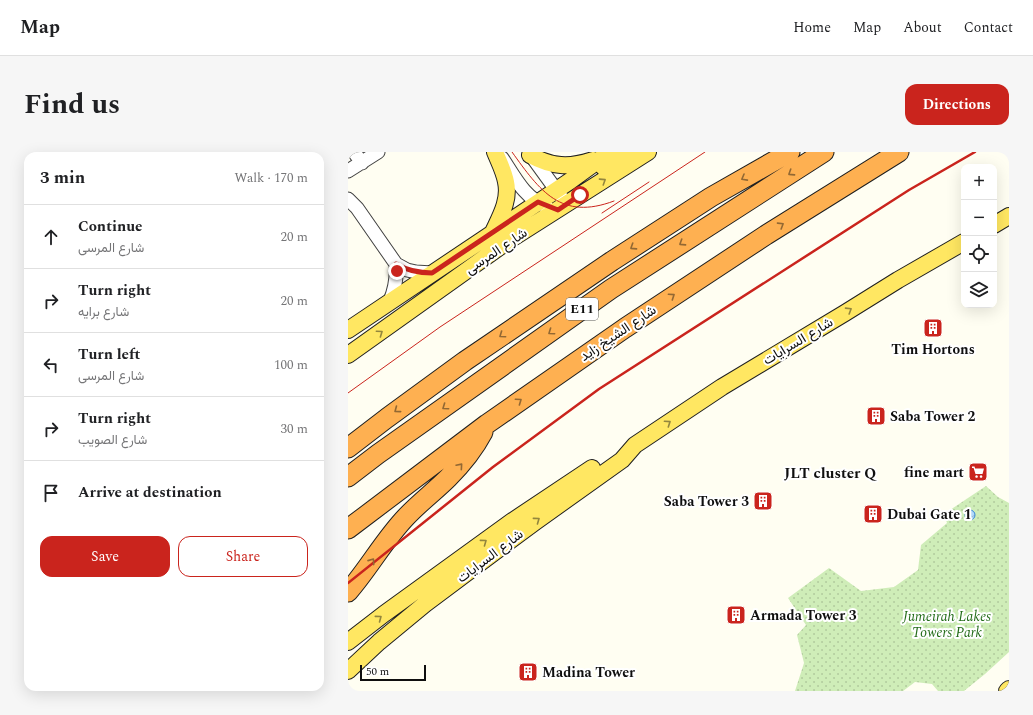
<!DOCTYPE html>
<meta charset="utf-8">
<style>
:root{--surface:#fff;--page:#f6f6f6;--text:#202124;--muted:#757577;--line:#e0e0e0;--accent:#ca241d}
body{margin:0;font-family:Spectral,Vazirmatn,serif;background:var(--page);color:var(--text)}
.controls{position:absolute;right:12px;top:12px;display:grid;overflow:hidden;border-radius:8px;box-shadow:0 4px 16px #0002}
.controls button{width:36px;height:36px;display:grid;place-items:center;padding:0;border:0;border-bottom:1px solid var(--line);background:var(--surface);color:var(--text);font:20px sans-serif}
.scale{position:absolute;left:12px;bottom:10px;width:66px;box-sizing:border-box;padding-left:4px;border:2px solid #0f0f0f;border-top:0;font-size:11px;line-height:14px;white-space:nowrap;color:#0f0f0f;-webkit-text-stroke:3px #fff;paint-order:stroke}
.stop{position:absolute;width:12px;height:12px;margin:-9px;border:3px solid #ca241d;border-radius:50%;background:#fff}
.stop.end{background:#ca241d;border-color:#fff;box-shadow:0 1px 4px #0008}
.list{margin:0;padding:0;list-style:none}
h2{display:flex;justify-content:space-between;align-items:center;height:52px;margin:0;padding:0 16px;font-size:17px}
h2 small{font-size:13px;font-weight:400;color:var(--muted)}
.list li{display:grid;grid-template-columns:26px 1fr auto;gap:12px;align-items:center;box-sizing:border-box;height:64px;padding:0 16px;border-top:1px solid var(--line)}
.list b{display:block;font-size:15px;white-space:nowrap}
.list p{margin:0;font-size:13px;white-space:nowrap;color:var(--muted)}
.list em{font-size:13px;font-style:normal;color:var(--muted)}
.actions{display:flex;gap:8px;padding:12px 16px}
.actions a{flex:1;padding:9px 0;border:1px solid var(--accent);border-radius:12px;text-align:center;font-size:14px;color:var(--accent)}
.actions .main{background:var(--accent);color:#fff}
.icon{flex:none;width:22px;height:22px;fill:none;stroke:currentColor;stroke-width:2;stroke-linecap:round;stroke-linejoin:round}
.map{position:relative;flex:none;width:661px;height:539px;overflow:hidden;border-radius:12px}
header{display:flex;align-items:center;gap:24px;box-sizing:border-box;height:56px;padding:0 20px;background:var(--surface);border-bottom:1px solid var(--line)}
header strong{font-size:19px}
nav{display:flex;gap:22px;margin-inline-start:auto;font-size:14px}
.intro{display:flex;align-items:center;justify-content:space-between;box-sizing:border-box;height:96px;padding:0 24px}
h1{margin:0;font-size:28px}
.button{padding:10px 18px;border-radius:12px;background:var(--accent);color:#fff;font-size:14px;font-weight:700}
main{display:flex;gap:24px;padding:0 24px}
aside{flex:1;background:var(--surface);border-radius:12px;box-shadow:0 4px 16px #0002}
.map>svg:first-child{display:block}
</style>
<header>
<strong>Map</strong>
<nav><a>Home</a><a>Map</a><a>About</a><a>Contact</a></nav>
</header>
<div class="intro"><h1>Find us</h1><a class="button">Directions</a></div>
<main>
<aside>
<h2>3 min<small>Walk · 170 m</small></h2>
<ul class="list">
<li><svg class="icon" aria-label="ahead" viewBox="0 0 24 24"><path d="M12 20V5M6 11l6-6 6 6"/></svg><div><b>Continue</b><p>شارع المرسى</p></div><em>20 m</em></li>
<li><svg class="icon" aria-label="right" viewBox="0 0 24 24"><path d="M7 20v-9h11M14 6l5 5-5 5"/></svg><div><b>Turn right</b><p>شارع برايه</p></div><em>20 m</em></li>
<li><svg class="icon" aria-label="left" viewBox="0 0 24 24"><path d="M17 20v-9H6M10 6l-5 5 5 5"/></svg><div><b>Turn left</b><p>شارع المرسى</p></div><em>100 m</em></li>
<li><svg class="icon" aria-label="right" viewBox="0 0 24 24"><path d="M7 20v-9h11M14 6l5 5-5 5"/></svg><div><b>Turn right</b><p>شارع الصويب</p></div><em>30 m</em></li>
<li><svg class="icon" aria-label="arrive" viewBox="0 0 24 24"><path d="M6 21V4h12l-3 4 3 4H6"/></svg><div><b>Arrive at destination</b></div></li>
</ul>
<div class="actions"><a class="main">Save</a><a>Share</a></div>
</aside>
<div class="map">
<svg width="661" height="539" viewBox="0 0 661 539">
<defs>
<pattern id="grass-dots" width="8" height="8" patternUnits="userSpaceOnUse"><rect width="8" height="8" fill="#cfedb8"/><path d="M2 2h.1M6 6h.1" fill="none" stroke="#b1ca9d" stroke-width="1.8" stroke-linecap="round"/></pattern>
<pattern id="water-waves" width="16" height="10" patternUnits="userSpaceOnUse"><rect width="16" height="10" fill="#b2d9fa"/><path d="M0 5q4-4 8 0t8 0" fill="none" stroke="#98b9d5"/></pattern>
</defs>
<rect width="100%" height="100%" fill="#fffef2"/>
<!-- grass -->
<path fill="url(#grass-dots)" d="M638,334L650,345L661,351V500L637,522L616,539H590L584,532L567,530L555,539H447L456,511L449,483L458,473L440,446L481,416L513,439L546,435L570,418L573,393L599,371L596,362Z"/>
<!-- water -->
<path fill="url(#water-waves)" stroke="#3487d7" d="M617 363a5 5 0 1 1 10 0a5 5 0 1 1-10 0Z"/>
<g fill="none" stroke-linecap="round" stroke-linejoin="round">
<!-- minor casing -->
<g stroke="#424242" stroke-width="15">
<path id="minor" d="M6,0L14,11
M182,2L214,46
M154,6C166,24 177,47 198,54
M0,19L30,0
M0,47L9,56L48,112L59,118L68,120L84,121
M42,149C47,137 49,125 48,112"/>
</g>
<!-- major casing -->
<g stroke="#202020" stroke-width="18">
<path id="major" d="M182,3C204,15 221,16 245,8
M255,15L278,0
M646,73L661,64
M145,80C152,65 162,48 158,30C156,19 151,10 147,0
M0,178L222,29L262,0
M0,203L160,89L300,0
M0,490L36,462L163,370L244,316
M0,519L31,490L77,452L187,370L274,308L287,293L374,235L497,161L550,128L616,90
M659,539L661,537"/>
</g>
<!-- highway casing -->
<g stroke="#202020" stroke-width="21">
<path id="highway" d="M0,296L39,266L117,209L264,109L363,45L442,0
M0,325L30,302L263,137L476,0
M0,377L139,272L277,176L418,83L551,0
M0,440C21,416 36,388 58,365C71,351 87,339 100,326C114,312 126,297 135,280"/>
</g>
<!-- minor -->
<use href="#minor" stroke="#fff" stroke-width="13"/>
<!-- major -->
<use href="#major" stroke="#ffe762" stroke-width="16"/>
<!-- highway -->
<use href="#highway" stroke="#feb051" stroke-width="19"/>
<!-- tram -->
<path stroke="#ca241d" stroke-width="1" d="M164,0C192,39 213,69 266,49
M254,61L301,30
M0,241L92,175L357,0"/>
<!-- rail -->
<path stroke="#ca241d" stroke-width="2.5" d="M0,431L145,315L251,237L561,38L627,0"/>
</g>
<!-- one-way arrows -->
<defs><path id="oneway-chevron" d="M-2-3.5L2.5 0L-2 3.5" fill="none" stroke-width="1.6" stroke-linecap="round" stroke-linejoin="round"/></defs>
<g stroke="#926833">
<use href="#oneway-chevron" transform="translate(443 21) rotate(147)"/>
<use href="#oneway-chevron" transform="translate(396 26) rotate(151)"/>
<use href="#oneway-chevron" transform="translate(433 73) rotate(-32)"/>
<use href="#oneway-chevron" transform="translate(334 91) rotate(147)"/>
<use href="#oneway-chevron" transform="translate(285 95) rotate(147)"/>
<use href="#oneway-chevron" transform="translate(324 144) rotate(-34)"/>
<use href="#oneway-chevron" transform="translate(203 180) rotate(145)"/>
<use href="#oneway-chevron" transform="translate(154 183) rotate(145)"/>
<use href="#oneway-chevron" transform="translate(171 249) rotate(-35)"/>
<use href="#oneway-chevron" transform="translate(97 255) rotate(145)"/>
<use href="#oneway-chevron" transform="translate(49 258) rotate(143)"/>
<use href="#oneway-chevron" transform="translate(112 314) rotate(-49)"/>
<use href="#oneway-chevron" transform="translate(24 409) rotate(-55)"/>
</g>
<g stroke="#93863d">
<use href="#oneway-chevron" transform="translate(255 29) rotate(-33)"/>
<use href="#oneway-chevron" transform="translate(501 158) rotate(-32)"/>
<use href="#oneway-chevron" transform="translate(32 181) rotate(-35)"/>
<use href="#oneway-chevron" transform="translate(320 271) rotate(-34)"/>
<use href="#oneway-chevron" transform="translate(189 368) rotate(-36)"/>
<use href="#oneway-chevron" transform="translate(136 390) rotate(-36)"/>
<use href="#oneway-chevron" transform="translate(31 466) rotate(-37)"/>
</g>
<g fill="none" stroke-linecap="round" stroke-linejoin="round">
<!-- route -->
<path stroke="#ca241d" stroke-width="5" d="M49,119L48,112C60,119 70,121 84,121L190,50L210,58L232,43"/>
</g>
<!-- icons -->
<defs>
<g id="building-square" transform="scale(1)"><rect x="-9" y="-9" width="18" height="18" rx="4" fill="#ca241d" stroke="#fff"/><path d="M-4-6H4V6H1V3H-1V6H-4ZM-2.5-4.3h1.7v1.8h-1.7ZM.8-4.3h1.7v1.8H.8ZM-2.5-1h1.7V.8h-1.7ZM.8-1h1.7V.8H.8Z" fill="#fff"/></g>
<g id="supermarket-square" transform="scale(1)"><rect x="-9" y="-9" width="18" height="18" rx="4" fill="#ca241d" stroke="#fff"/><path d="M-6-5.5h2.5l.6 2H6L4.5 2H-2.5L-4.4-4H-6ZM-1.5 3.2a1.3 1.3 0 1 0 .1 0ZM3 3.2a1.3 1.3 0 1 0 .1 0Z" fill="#fff"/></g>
</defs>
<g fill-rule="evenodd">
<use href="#building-square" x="585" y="176"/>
<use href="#building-square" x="528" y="264"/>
<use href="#supermarket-square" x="630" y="320"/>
<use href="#building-square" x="415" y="349"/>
<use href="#building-square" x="525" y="362"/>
<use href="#building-square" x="388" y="463"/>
<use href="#building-square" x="180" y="520"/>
</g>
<g text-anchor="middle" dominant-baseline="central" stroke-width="4" stroke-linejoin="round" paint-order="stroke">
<!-- shield labels -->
<rect fill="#fff" stroke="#575757" stroke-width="1" x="218" y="146" width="32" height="22" rx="3"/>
<g font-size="13" font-weight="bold" fill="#0f0f0f">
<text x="234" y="157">E11</text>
</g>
<!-- street labels -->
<g font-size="14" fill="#0f0f0f" stroke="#fff">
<text transform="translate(148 99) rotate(-34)">شارع المرسى</text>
<text transform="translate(270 181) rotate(-34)">شارع الشيخ زايد</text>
<text transform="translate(450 189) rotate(-31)">شارع السرايات</text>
<text transform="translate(142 404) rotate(-37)">شارع السرايات</text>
</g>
<!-- poi labels -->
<g font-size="14" font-weight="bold" fill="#0f0f0f" stroke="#fff" text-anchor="start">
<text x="585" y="197" text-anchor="middle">Tim Hortons</text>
<text x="542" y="264">Saba Tower 2</text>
<text x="616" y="320" text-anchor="end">fine mart</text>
<text x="401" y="349" text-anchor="end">Saba Tower 3</text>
<text x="539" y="362">Dubai Gate 1</text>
<text x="402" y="463">Armada Tower 3</text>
<text x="194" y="520">Madina Tower</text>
</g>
<!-- park labels -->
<g font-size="14" font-style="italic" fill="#246d1a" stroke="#fff">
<text x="599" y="464">Jumeirah Lakes<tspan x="599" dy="16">Towers Park</tspan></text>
</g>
<!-- neighbourhood labels -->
<g font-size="15" font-weight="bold" fill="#0f0f0f" stroke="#fff">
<text x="482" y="321">JLT cluster Q</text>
</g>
</g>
</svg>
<div class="controls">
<button>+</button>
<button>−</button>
<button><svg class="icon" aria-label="locate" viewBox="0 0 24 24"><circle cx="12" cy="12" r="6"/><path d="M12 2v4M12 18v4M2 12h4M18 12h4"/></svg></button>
<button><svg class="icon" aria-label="layers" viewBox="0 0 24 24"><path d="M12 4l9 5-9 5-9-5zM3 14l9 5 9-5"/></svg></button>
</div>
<div class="scale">50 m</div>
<div class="stop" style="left:232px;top:43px"></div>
<div class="stop end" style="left:49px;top:119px"></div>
</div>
</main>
